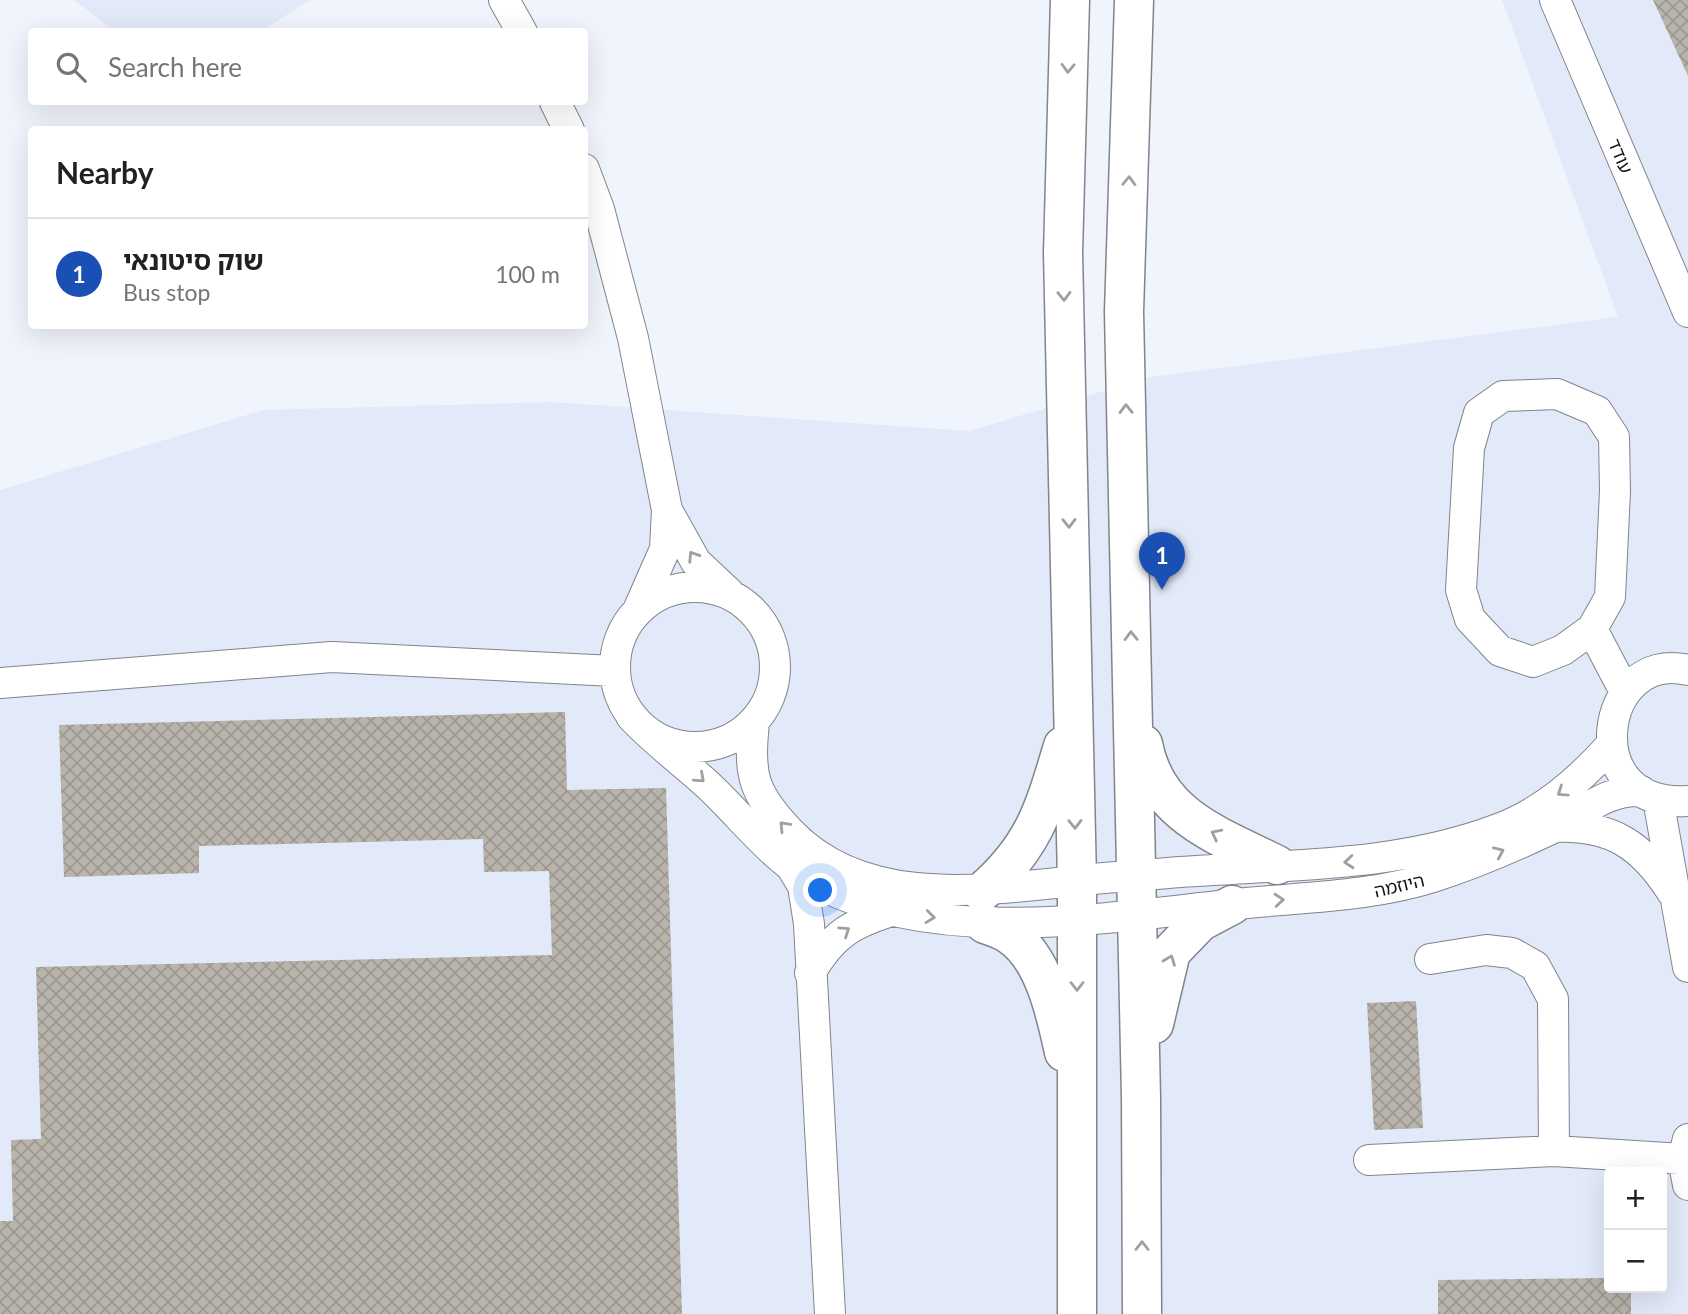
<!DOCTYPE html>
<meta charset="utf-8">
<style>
:root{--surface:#fff;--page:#f2f2f2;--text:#202124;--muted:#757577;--line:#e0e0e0;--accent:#ba377f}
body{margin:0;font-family:Lato,"Noto Sans Hebrew",sans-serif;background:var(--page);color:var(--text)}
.controls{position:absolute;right:21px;bottom:21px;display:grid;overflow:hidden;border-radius:7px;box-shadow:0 7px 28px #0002}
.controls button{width:63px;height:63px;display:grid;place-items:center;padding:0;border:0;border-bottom:2px solid var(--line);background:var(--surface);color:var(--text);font:35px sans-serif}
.you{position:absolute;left:821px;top:891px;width:24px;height:24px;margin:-18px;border:5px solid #fff;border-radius:50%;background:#1a73e8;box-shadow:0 0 0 10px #1a73e833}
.badge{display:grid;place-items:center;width:46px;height:46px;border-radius:50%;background:var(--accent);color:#fff;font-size:23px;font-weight:700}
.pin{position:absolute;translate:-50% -58px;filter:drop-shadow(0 2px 4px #0008)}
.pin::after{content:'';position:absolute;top:37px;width:24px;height:21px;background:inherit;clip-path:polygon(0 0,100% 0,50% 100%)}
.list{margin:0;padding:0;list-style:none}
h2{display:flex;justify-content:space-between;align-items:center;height:91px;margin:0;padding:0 28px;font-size:30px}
h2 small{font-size:23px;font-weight:400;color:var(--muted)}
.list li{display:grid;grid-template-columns:46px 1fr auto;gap:21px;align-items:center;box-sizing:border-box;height:112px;padding:0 28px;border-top:2px solid var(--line)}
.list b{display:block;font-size:26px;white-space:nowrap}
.list p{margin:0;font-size:23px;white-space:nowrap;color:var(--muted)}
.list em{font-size:23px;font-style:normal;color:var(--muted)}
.icon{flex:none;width:38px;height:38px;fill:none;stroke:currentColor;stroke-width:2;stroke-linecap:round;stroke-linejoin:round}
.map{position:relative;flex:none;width:1688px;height:1314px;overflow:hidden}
.search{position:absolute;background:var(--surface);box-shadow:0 7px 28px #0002;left:28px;top:28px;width:560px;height:77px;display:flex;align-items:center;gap:18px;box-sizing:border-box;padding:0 24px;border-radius:7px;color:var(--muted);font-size:26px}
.panel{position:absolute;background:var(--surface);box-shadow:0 7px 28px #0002;left:28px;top:126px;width:560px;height:203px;border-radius:7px}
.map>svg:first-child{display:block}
</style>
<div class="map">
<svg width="1688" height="1314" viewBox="0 0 1688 1314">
<defs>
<pattern id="building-cross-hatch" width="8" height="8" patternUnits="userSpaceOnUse" patternTransform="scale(1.75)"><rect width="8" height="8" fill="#b8b3ab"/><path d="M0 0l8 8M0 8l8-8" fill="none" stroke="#9d9992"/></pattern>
</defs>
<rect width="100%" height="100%" fill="#f0f4fd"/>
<!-- built -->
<path fill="#e2e9f8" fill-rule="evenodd" d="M74,0H310L260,32L114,31Z
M1502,0H1688V1314H0V490L263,410L551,402L969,431L1151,377L1618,317ZM1609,1172H1662V1288H1609Z"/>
<!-- building -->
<path fill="url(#building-cross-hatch)" d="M1653,0H1688V76Z
M565,712L567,790L666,788L682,1314H0V1221H13L11,1140L41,1139L36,967L552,955L549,871L484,872L483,839L199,846V873L64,877L59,725Z
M1416,1001L1423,1128L1374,1130L1367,1003Z
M1609,1278V1288L1631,1290V1314H1438V1280Z"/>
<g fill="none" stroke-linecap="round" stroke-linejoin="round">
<!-- minor casing -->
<g stroke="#81848c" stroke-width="32">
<path id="minor" d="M504,0L522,32
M1555,0L1688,312
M555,102L569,130
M584,169L599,209L633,338L667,510L665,549L639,608
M1557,394L1597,411L1614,437L1615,491L1610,597L1592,629L1563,650L1533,662L1500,651L1470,619L1461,590L1469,448L1479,413L1503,396Z
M667,510L696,562L729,593
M615 667a80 80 0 1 1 160 0a80 80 0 1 1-160 0Z
M1592,629L1625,692
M1688,670C1599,648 1575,809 1688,801
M0,683L332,657L614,671
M631,716C655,742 683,762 709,786C745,820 776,863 821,885C943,948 1116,916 1247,903C1310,897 1373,896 1433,877C1474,864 1513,847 1551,829C1583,814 1603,790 1641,791
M754,723C748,775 753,793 790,832C863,908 979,891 1075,881C1110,877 1145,875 1180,872C1287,864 1395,868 1498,829C1542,813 1580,780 1611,745
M1658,799L1688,967
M1555,827C1612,825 1642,845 1672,892
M791,866L803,886L809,924L830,1314
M1430,959L1486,950L1512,953L1535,966L1553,999L1554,1151
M810,973C833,934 852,923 895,910
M1688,1139L1683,1159L1688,1185
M1369,1160L1554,1151L1683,1159"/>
</g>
<!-- trunk casing -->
<g stroke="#81848c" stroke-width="41">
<path id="trunk" d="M1070,0L1063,253L1077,881V1314
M1134,0L1124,312L1141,1098L1142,1314
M1143,744C1156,816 1218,835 1277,865
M982,892C1034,847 1044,810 1063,746
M985,924C993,927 1003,930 1010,935C1044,957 1056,1015 1064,1052
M1154,1024L1171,952L1200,922L1232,905"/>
</g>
<!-- minor -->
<use href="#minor" stroke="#fff" stroke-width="30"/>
<!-- trunk -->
<use href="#trunk" stroke="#fff" stroke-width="38"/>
</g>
<!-- one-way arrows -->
<defs><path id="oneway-chevron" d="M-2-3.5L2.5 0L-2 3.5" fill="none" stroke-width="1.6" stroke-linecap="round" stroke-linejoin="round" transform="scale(1.75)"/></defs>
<g stroke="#a0a0a1">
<use href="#oneway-chevron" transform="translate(1068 68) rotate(92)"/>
<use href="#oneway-chevron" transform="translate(1129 181) rotate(-88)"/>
<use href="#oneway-chevron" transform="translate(1064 296) rotate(89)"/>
<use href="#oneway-chevron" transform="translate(1126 409) rotate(-91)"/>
<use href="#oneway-chevron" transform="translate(1069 523) rotate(89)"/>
<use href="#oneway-chevron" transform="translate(693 556) rotate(-123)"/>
<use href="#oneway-chevron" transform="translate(1131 636) rotate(-91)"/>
<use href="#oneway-chevron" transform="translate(700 778) rotate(42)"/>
<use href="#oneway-chevron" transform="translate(1562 792) rotate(146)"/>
<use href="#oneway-chevron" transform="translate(1075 824) rotate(89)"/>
<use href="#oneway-chevron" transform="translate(784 826) rotate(-134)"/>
<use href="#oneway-chevron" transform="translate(1216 834) rotate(-153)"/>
<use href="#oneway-chevron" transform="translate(1499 852) rotate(-24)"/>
<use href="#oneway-chevron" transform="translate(1349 862) rotate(175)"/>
<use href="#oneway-chevron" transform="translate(1279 900) rotate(-5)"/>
<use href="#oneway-chevron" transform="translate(930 917) rotate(7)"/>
<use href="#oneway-chevron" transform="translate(845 931) rotate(-34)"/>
<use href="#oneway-chevron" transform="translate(1170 960) rotate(-69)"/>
<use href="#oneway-chevron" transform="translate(1077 986) rotate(90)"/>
<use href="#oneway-chevron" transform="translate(1142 1246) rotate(-90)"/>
</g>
<g text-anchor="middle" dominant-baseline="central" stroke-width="5" stroke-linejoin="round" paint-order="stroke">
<!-- street labels -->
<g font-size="18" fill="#111215" stroke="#fff">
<text transform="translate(1621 156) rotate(67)">עודד</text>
<text transform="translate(1399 885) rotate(-13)">היוזמה</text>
</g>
</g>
</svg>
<div class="controls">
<button>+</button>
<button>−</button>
</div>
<div class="you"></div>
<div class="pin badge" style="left:1162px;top:590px;background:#1a4fb4">1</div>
<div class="search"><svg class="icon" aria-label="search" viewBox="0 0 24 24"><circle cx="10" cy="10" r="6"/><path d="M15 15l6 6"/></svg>Search here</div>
<section class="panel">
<h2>Nearby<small></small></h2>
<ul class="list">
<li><span class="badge" style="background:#1a4fb4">1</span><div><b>שוק סיטונאי</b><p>Bus stop</p></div><em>100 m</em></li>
</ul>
</section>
</div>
